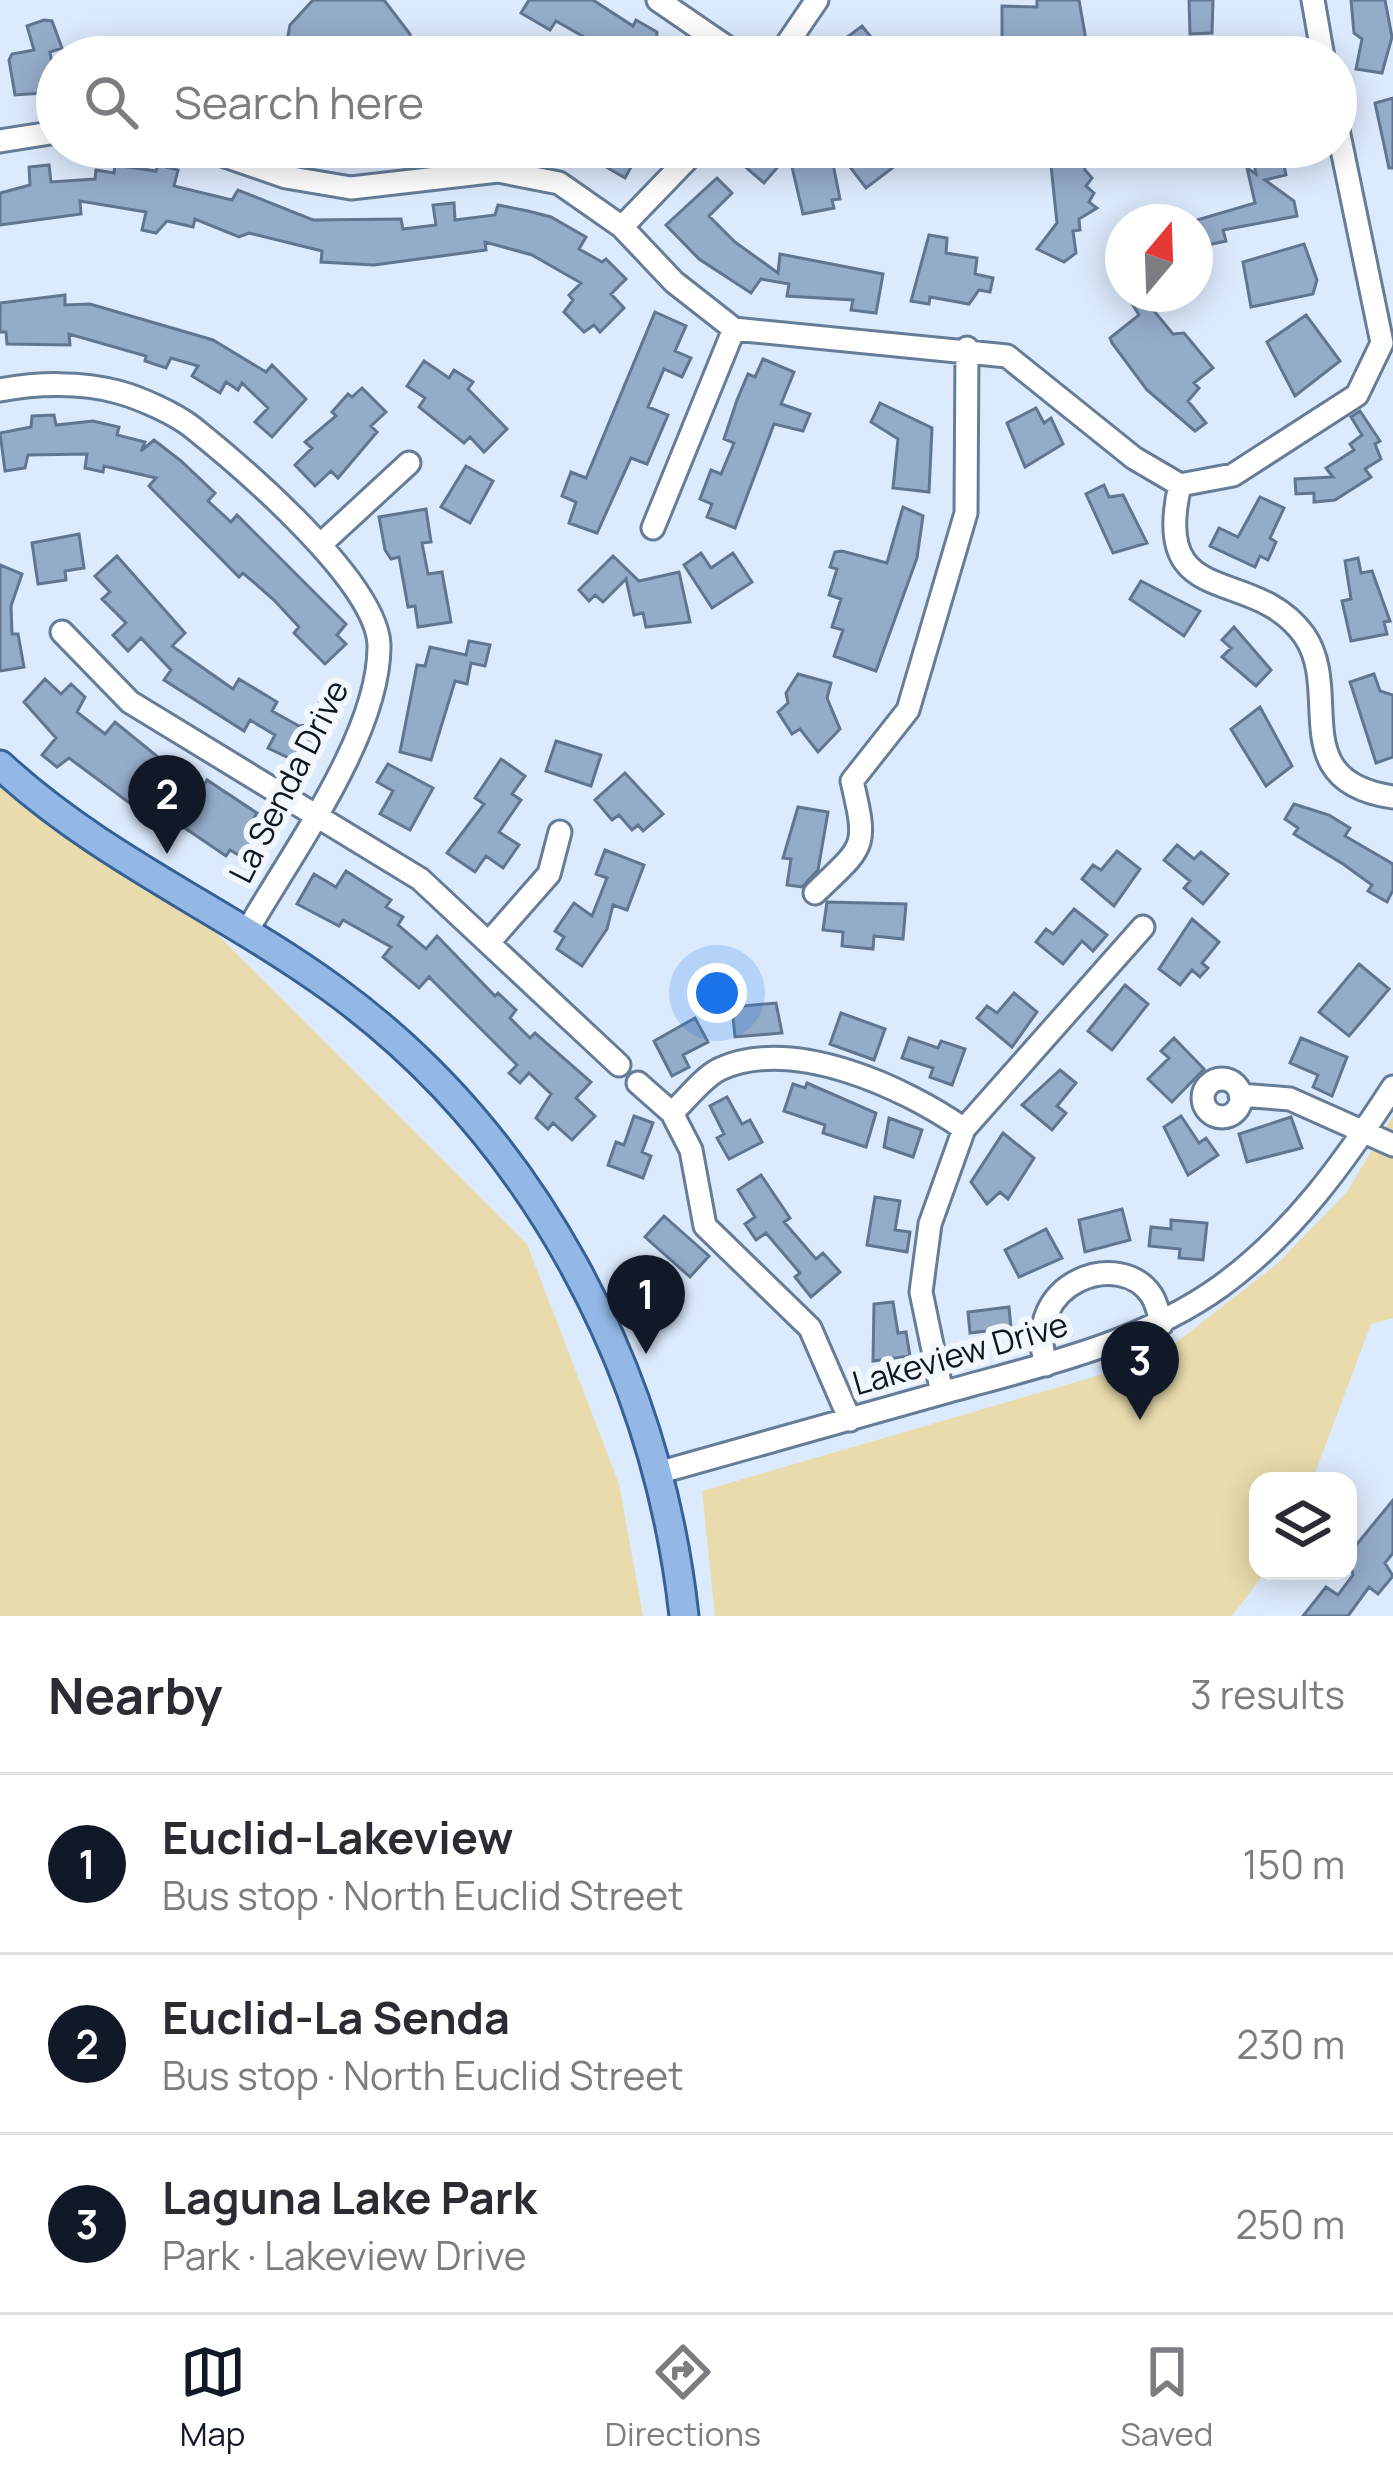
<!DOCTYPE html>
<meta charset="utf-8">
<style>
:root{--surface:#fff;--page:#f2f2f3;--text:#2b2b33;--muted:#7c7c81;--line:#e1e1e2;--accent:#111827}
body{margin:0;font-family:Manrope,sans-serif;background:var(--page);color:var(--text)}
.controls{position:absolute;right:36px;bottom:36px;display:grid;overflow:hidden;border-radius:24px;box-shadow:0 6px 30px #0003}
.controls button{width:108px;height:108px;display:grid;place-items:center;padding:0;border:0;border-bottom:3px solid var(--line);background:var(--surface);color:var(--text);font:60px sans-serif}
.compass{position:absolute;left:1105px;top:204px;width:108px;height:108px;border-radius:50%;background:var(--surface);box-shadow:0 6px 30px #0003;rotate:19deg}
.you{position:absolute;left:717px;top:993px;width:42px;height:42px;margin:-30px;border:9px solid #fff;border-radius:50%;background:#1a73e8;box-shadow:0 0 0 18px #1a73e833}
.badge{display:grid;place-items:center;width:78px;height:78px;border-radius:50%;background:var(--accent);color:#fff;font-size:39px;font-weight:700}
.pin{position:absolute;translate:-50% -99px;filter:drop-shadow(0 3px 6px #0008)}
.pin::after{content:'';position:absolute;top:63px;width:42px;height:36px;background:inherit;clip-path:polygon(0 0,100% 0,50% 100%)}
.list{margin:0;padding:0;list-style:none}
h2{display:flex;justify-content:space-between;align-items:center;height:156px;margin:0;padding:0 48px;font-size:51px}
h2 small{font-size:39px;font-weight:400;color:var(--muted)}
.list li{display:grid;grid-template-columns:78px 1fr auto;gap:36px;align-items:center;box-sizing:border-box;height:180px;padding:0 48px;border-top:3px solid var(--line)}
.list b{display:block;font-size:45px;white-space:nowrap}
.list p{margin:0;font-size:39px;white-space:nowrap;color:var(--muted)}
.list em{font-size:39px;font-style:normal;color:var(--muted)}
.icon{flex:none;width:66px;height:66px;fill:none;stroke:currentColor;stroke-width:2;stroke-linecap:round;stroke-linejoin:round}
.map{position:relative;flex:none;width:1393px;height:1616px;overflow:hidden}
.search{position:absolute;background:var(--surface);box-shadow:0 6px 30px #0003;left:36px;right:36px;top:36px;height:132px;display:flex;align-items:center;gap:30px;box-sizing:border-box;padding:0 42px;border-radius:66px;color:var(--muted);font-size:45px}
.sheet{height:696px;background:var(--surface)}
nav{display:flex;justify-content:space-around;align-items:center;box-sizing:border-box;height:168px;border-top:3px solid var(--line);background:var(--surface);font-size:33px;color:var(--muted)}
nav a{display:grid;justify-items:center;gap:6px}
nav .on{color:var(--accent)}
.map>svg:first-child{display:block}
</style>
<div class="map">
<svg width="1393" height="1616" viewBox="0 0 1393 1616">
<rect width="100%" height="100%" fill="#dceafd"/>
<!-- green -->
<path fill="#e9dbac" d="M0,783L206,923L527,1244L619,1484L643,1616H0Z
M1393,1116V1318L1371,1324L1312,1481H1258V1571H1266L1232,1616H715L702,1491L1155,1359L1278,1263L1346,1193Z"/>
<!-- building -->
<path fill="#95acc9" stroke="#607590" stroke-width="3" d="M313,0H384L410,34L413,57H284L290,25Z
M529,0H593L633,26L636,20L657,32L656,46L677,57H619L556,21L550,30L521,13Z
M1037,0H1079L1089,57H1044V41L1002,40V6L1037,7Z
M1189,0H1213L1212,33L1190,34Z
M1351,0H1385L1392,37L1382,73L1356,69L1362,39L1354,33Z
M44,20L52,21L62,48L50,52L57,92L15,95L9,60L12,54L34,50L27,26Z
M862,26L887,57H848L838,44Z
M1393,98V168H1389L1375,103Z
M572,147H642L625,178Z
M742,147H795L764,183L734,157Z
M849,147H887L899,163L866,188L840,154Z
M1060,147H1081L1085,170L1092,178L1086,186L1094,193L1089,202L1097,208L1079,219L1080,230L1073,231L1076,253L1064,262L1037,249L1057,223L1050,156L1061,154Z
M1251,147H1280L1286,175L1265,180L1294,201L1297,216L1223,230L1226,241L1203,246L1197,220L1255,203L1247,168L1256,174Z
M832,159L840,199L832,200L834,208L803,214L792,167Z
M49,165L51,182L95,179L96,170L114,173L115,165L156,171L158,165L178,170L174,186L232,200L238,190L313,220L401,219L403,229L436,225L433,205L454,203L455,220L495,215L498,205L528,211L551,217L586,237L579,249L602,262L606,259L626,279L611,294L624,308L600,332L594,325L584,332L564,312L573,300L569,295L581,283L532,255L485,242L486,250L374,265L321,262L322,251L249,233L239,237L195,219L193,227L167,221L156,233L142,230L146,212L80,201L81,214L0,225V193L30,185L29,167Z
M717,178L732,193L709,216L735,242L778,273L780,254L883,274L876,313L851,310L853,300L787,296L789,284L761,279L751,293L699,259L666,225Z
M929,235L947,238L946,253L977,258L975,274L993,278L990,292L979,290L969,304L930,297L929,304L911,301Z
M1304,244L1317,280L1313,294L1251,307L1243,262Z
M1126,294H1161L1149,305L1173,334L1184,333L1213,368L1194,383L1199,388L1188,401L1206,423L1195,431L1147,390L1112,343L1110,338L1139,315Z
M65,295V305L90,304L213,340L266,372L272,365L306,399L272,437L255,422L268,408L242,383L238,390L226,382L220,393L192,376L198,366L171,358L166,368L145,361L146,356L69,334L70,345L7,344L6,332H0V303Z
M655,312L686,326L675,351L691,358L682,377L664,369L648,407L668,415L647,464L631,458L597,533L569,523L576,502L562,496L571,472L586,478Z
M1306,315L1340,361L1295,396L1267,342Z
M763,359L794,372L781,404L810,414L803,431L774,424L735,528L707,517L712,504L700,499L711,470L721,474L734,443L724,439L737,400L748,374L755,377Z
M424,361L449,378L454,370L473,382L468,389L507,429L484,452L470,437L464,443L419,407L425,398L407,386Z
M362,388L386,412L371,426L377,432L338,478L331,471L315,486L295,465L312,448L305,442L336,416L332,412L348,394L352,397Z
M880,403L932,428L929,492L893,488L898,439L871,422Z
M1036,408L1044,423L1051,418L1063,444L1025,467L1007,423Z
M1360,411L1380,441L1375,444L1381,459L1365,469L1371,477L1335,500L1314,502V493L1296,494L1295,479L1333,477L1326,468L1354,450L1350,444L1362,435L1351,417Z
M54,415L56,425L93,421L119,427L117,435L145,442L141,451L154,440L181,461L215,493L208,501L231,522L237,515L346,624L337,635L346,644L325,664L294,633L299,627L274,600L243,573L239,577L149,486L156,478L104,466L103,472L85,468L87,454L28,455L25,468L5,471L0,433L31,427L32,416Z
M466,466L493,481L470,523L441,507Z
M1104,485L1109,497L1123,495L1147,543L1113,553L1086,494Z
M1260,497L1284,508L1270,538L1276,542L1268,560L1260,556L1255,567L1210,546L1219,528L1238,537Z
M903,507L923,516L917,558L876,671L834,656L843,630L832,627L841,599L829,595L837,569L830,567L835,552L842,551L887,563Z
M426,509L431,542L422,543L428,574L442,572L451,622L418,627L415,606L408,607L399,557L391,559L385,550L379,517Z
M79,534L84,568L65,571L66,580L38,584L32,543Z
M701,553L711,568L733,553L752,582L712,608L684,565Z
M117,556L185,633L172,646L233,689L239,679L277,702L272,711L299,726L306,725L320,701L339,712L308,767L268,748L275,735L250,720L244,731L164,680L171,670L141,638L128,651L113,635L126,623L102,599L110,592L95,576Z
M613,556L639,581L679,572L690,622L646,627L643,613L634,615L626,579L603,602L595,595L589,601L579,590Z
M1358,558L1361,573L1372,571L1390,621L1384,622L1387,634L1351,641L1342,601L1351,599L1345,561Z
M0,565L22,574L11,606L12,634H18L24,667L0,671Z
M1141,581L1200,611L1184,636L1130,599Z
M1234,627L1271,670L1256,686L1222,657L1231,648L1222,640Z
M469,641L490,645L485,666L471,663L467,684L455,681L431,760L400,752L417,665L425,666L430,647L466,655Z
M798,674L831,683L827,698L840,729L818,752L800,729L792,734L778,712L788,703L786,693Z
M1374,674L1380,691L1393,695V757L1376,763L1350,682Z
M45,679L61,694L71,684L85,697L77,712L105,734L115,722L158,757L146,774L175,794L182,782L200,792L207,780L257,813L249,826L269,838L253,864L230,850L226,856L176,822L173,828L147,816L69,758L57,767L42,755L56,738L24,702Z
M1260,707L1292,766L1266,786L1231,729Z
M556,741L601,755L591,786L546,771Z
M501,759L525,776L512,794L521,800L499,832L519,845L503,868L486,856L475,872L447,853L484,804L475,798Z
M388,764L433,788L410,830L380,814L393,791L377,782Z
M625,773L663,814L643,831L638,825L632,830L619,815L612,820L595,800Z
M1294,804L1329,815L1350,828L1345,836L1393,864V890L1387,902L1368,891L1372,885L1343,864L1294,834L1298,828L1285,819Z
M798,807L828,812L818,870L802,887L787,885L791,859L783,858Z
M1177,845L1194,859L1201,852L1228,874L1203,904L1184,888L1190,881L1164,860Z
M605,850L644,865L627,910L613,905L607,929L582,966L557,949L564,937L555,931L574,903L592,916L607,878L596,874Z
M1117,851L1140,869L1114,906L1082,879L1093,865L1101,870Z
M346,871L391,900L386,907L403,917L398,925L426,949L437,936L495,996L498,993L516,1010L510,1018L530,1038L535,1033L591,1082L576,1098L595,1116L572,1140L553,1123L548,1129L536,1118L551,1094L529,1073L520,1083L509,1073L517,1065L429,977L419,988L383,957L391,947L343,920L339,926L297,904L314,874L336,887Z
M827,902L906,904L903,939L874,936L873,949L842,946L843,932L823,930Z
M1074,909L1107,935L1093,951L1082,941L1063,964L1036,942L1046,929L1053,934Z
M1192,919L1219,942L1202,963L1208,968L1200,977L1192,970L1180,985L1159,969Z
M1359,964L1389,989L1349,1036L1319,1012Z
M1125,985L1148,1004L1112,1050L1088,1031Z
M1014,993L1037,1012L1012,1047L977,1018L987,1006L997,1013Z
M776,1003L782,1033L735,1037L732,1007Z
M841,1013L885,1029L874,1060L830,1044Z
M695,1018L708,1042L683,1055L689,1067L672,1076L654,1041Z
M909,1038L938,1048L941,1041L965,1049L952,1085L930,1077L933,1068L902,1058Z
M1174,1038L1204,1069L1172,1102L1148,1079L1169,1058L1161,1051Z
M1301,1038L1347,1057L1332,1096L1313,1087L1318,1075L1290,1063Z
M1060,1070L1076,1083L1057,1106L1066,1113L1052,1130L1022,1105Z
M807,1083L876,1113L866,1147L823,1133L825,1125L784,1111L793,1084L805,1088Z
M727,1097L742,1124L750,1120L762,1142L729,1159L717,1138L724,1134L710,1106Z
M634,1116L653,1123L642,1152L651,1156L643,1178L608,1165L616,1142L624,1145Z
M1181,1116L1199,1143L1206,1138L1218,1155L1188,1175L1164,1127Z
M1291,1117L1302,1148L1247,1162L1239,1134Z
M889,1118L922,1130L913,1157L884,1147Z
M1003,1133L1034,1158L1008,1199L1000,1192L987,1204L971,1182Z
M761,1175L790,1218L784,1222L816,1259L823,1253L840,1272L811,1297L795,1277L800,1273L766,1233L756,1240L745,1224L755,1217L738,1190Z
M875,1197L900,1201L895,1230L910,1232L907,1252L867,1245Z
M1122,1209L1130,1240L1085,1252L1079,1220Z
M664,1216L709,1256L690,1277L645,1237Z
M1171,1220L1207,1223L1203,1260L1179,1258L1180,1249L1149,1246L1151,1227L1171,1229Z
M1046,1229L1062,1258L1019,1277L1005,1250Z
M893,1302L898,1333L906,1332L910,1356L873,1361L874,1304Z
M1009,1307L1011,1328L970,1333L968,1312Z
M1393,1500V1553L1385,1563L1393,1576L1378,1594L1369,1587L1348,1616H1303L1326,1587L1338,1595L1353,1575L1348,1555Z"/>
<g fill="none" stroke-linecap="round" stroke-linejoin="round">
<!-- minor casing -->
<g stroke="#667c97" stroke-width="27">
<path id="minor" d="M658,0L741,57
M1313,0L1323,57
M778,57L817,0
M0,141L57,132
M199,147L286,177L351,188L498,171L559,183L622,227L674,282L734,329L1007,356L1134,458L1180,485L1233,475L1357,395L1382,343L1336,120
M622,227L699,147
M0,390C37,383 81,382 118,392C140,398 174,413 192,427C242,467 377,582 379,645C380,735 290,855 246,933
M1180,485C1150,613 1253,564 1304,635C1344,692 1283,781 1393,797
M653,528L734,329
M320,545L409,463
M62,632L130,702L420,879L619,1065
M815,893C865,845 868,849 852,781L908,710L966,513L967,348
M491,940L549,874L560,832
M1203 1098a19 19 0 1 1 38 0a19 19 0 1 1-38 0Z
M638,1083L672,1113L691,1150L705,1226L810,1328L850,1420
M1240,1095L1290,1099L1393,1145
M672,1113C686,1100 703,1077 720,1069C793,1036 904,1087 964,1129
M1046,1365C1021,1280 1122,1248 1152,1296C1157,1304 1159,1316 1162,1324
M942,1393L921,1292L930,1224L964,1129L1143,927
M661,1472C755,1446 848,1419 942,1393C1038,1366 1139,1345 1221,1286C1294,1233 1345,1161 1393,1087"/>
</g>
<!-- major casing -->
<g stroke="#366196" stroke-width="33">
<path id="major" d="M0,765C99,857 224,910 333,989C535,1136 657,1371 684,1616"/>
</g>
<!-- minor -->
<use href="#minor" stroke="#fff" stroke-width="21"/>
<!-- major -->
<use href="#major" stroke="#93b8e6" stroke-width="27"/>
</g>
<g text-anchor="middle" dominant-baseline="central" stroke-width="12" stroke-linejoin="round" paint-order="stroke">
<!-- street labels -->
<g font-size="33" fill="#0e1721" stroke="#f2f6fd">
<text transform="translate(288 781) rotate(-63)">La Senda Drive</text>
<text transform="translate(960 1353) rotate(-16)">Lakeview Drive</text>
</g>
</g>
</svg>
<div class="controls">
<button><svg class="icon" aria-label="layers" viewBox="0 0 24 24"><path d="M12 4l9 5-9 5-9-5zM3 14l9 5 9-5"/></svg></button>
</div>
<svg class="compass" viewBox="-18 -18 36 36"><path d="M0-13l5 13h-10z" fill="#e53935"/><path d="M0 13l5-13h-10z" fill="#7c7c81"/></svg>
<div class="you"></div>
<div class="pin badge" style="left:646px;top:1354px">1</div>
<div class="pin badge" style="left:167px;top:854px">2</div>
<div class="pin badge" style="left:1140px;top:1420px">3</div>
<div class="search"><svg class="icon" aria-label="search" viewBox="0 0 24 24"><circle cx="10" cy="10" r="6"/><path d="M15 15l6 6"/></svg>Search here</div>
</div>
<section class="sheet">
<h2>Nearby<small>3 results</small></h2>
<ul class="list">
<li><span class="badge">1</span><div><b>Euclid-Lakeview</b><p>Bus stop · North Euclid Street</p></div><em>150 m</em></li>
<li><span class="badge">2</span><div><b>Euclid-La Senda</b><p>Bus stop · North Euclid Street</p></div><em>230 m</em></li>
<li><span class="badge">3</span><div><b>Laguna Lake Park</b><p>Park · Lakeview Drive</p></div><em>250 m</em></li>
</ul>
</section>
<nav>
<a class="on"><svg class="icon" aria-label="map" viewBox="0 0 24 24"><path d="M3 6l6-2 6 2 6-2v14l-6 2-6-2-6 2zM9 4v14M15 6v14"/></svg>Map</a>
<a><svg class="icon" aria-label="directions" viewBox="0 0 24 24"><path d="M12 3l9 9-9 9-9-9zM9 14v-3h6M13 9l2 2-2 2"/></svg>Directions</a>
<a><svg class="icon" aria-label="saved" viewBox="0 0 24 24"><path d="M7 4h10v16l-5-4-5 4z"/></svg>Saved</a>
</nav>
